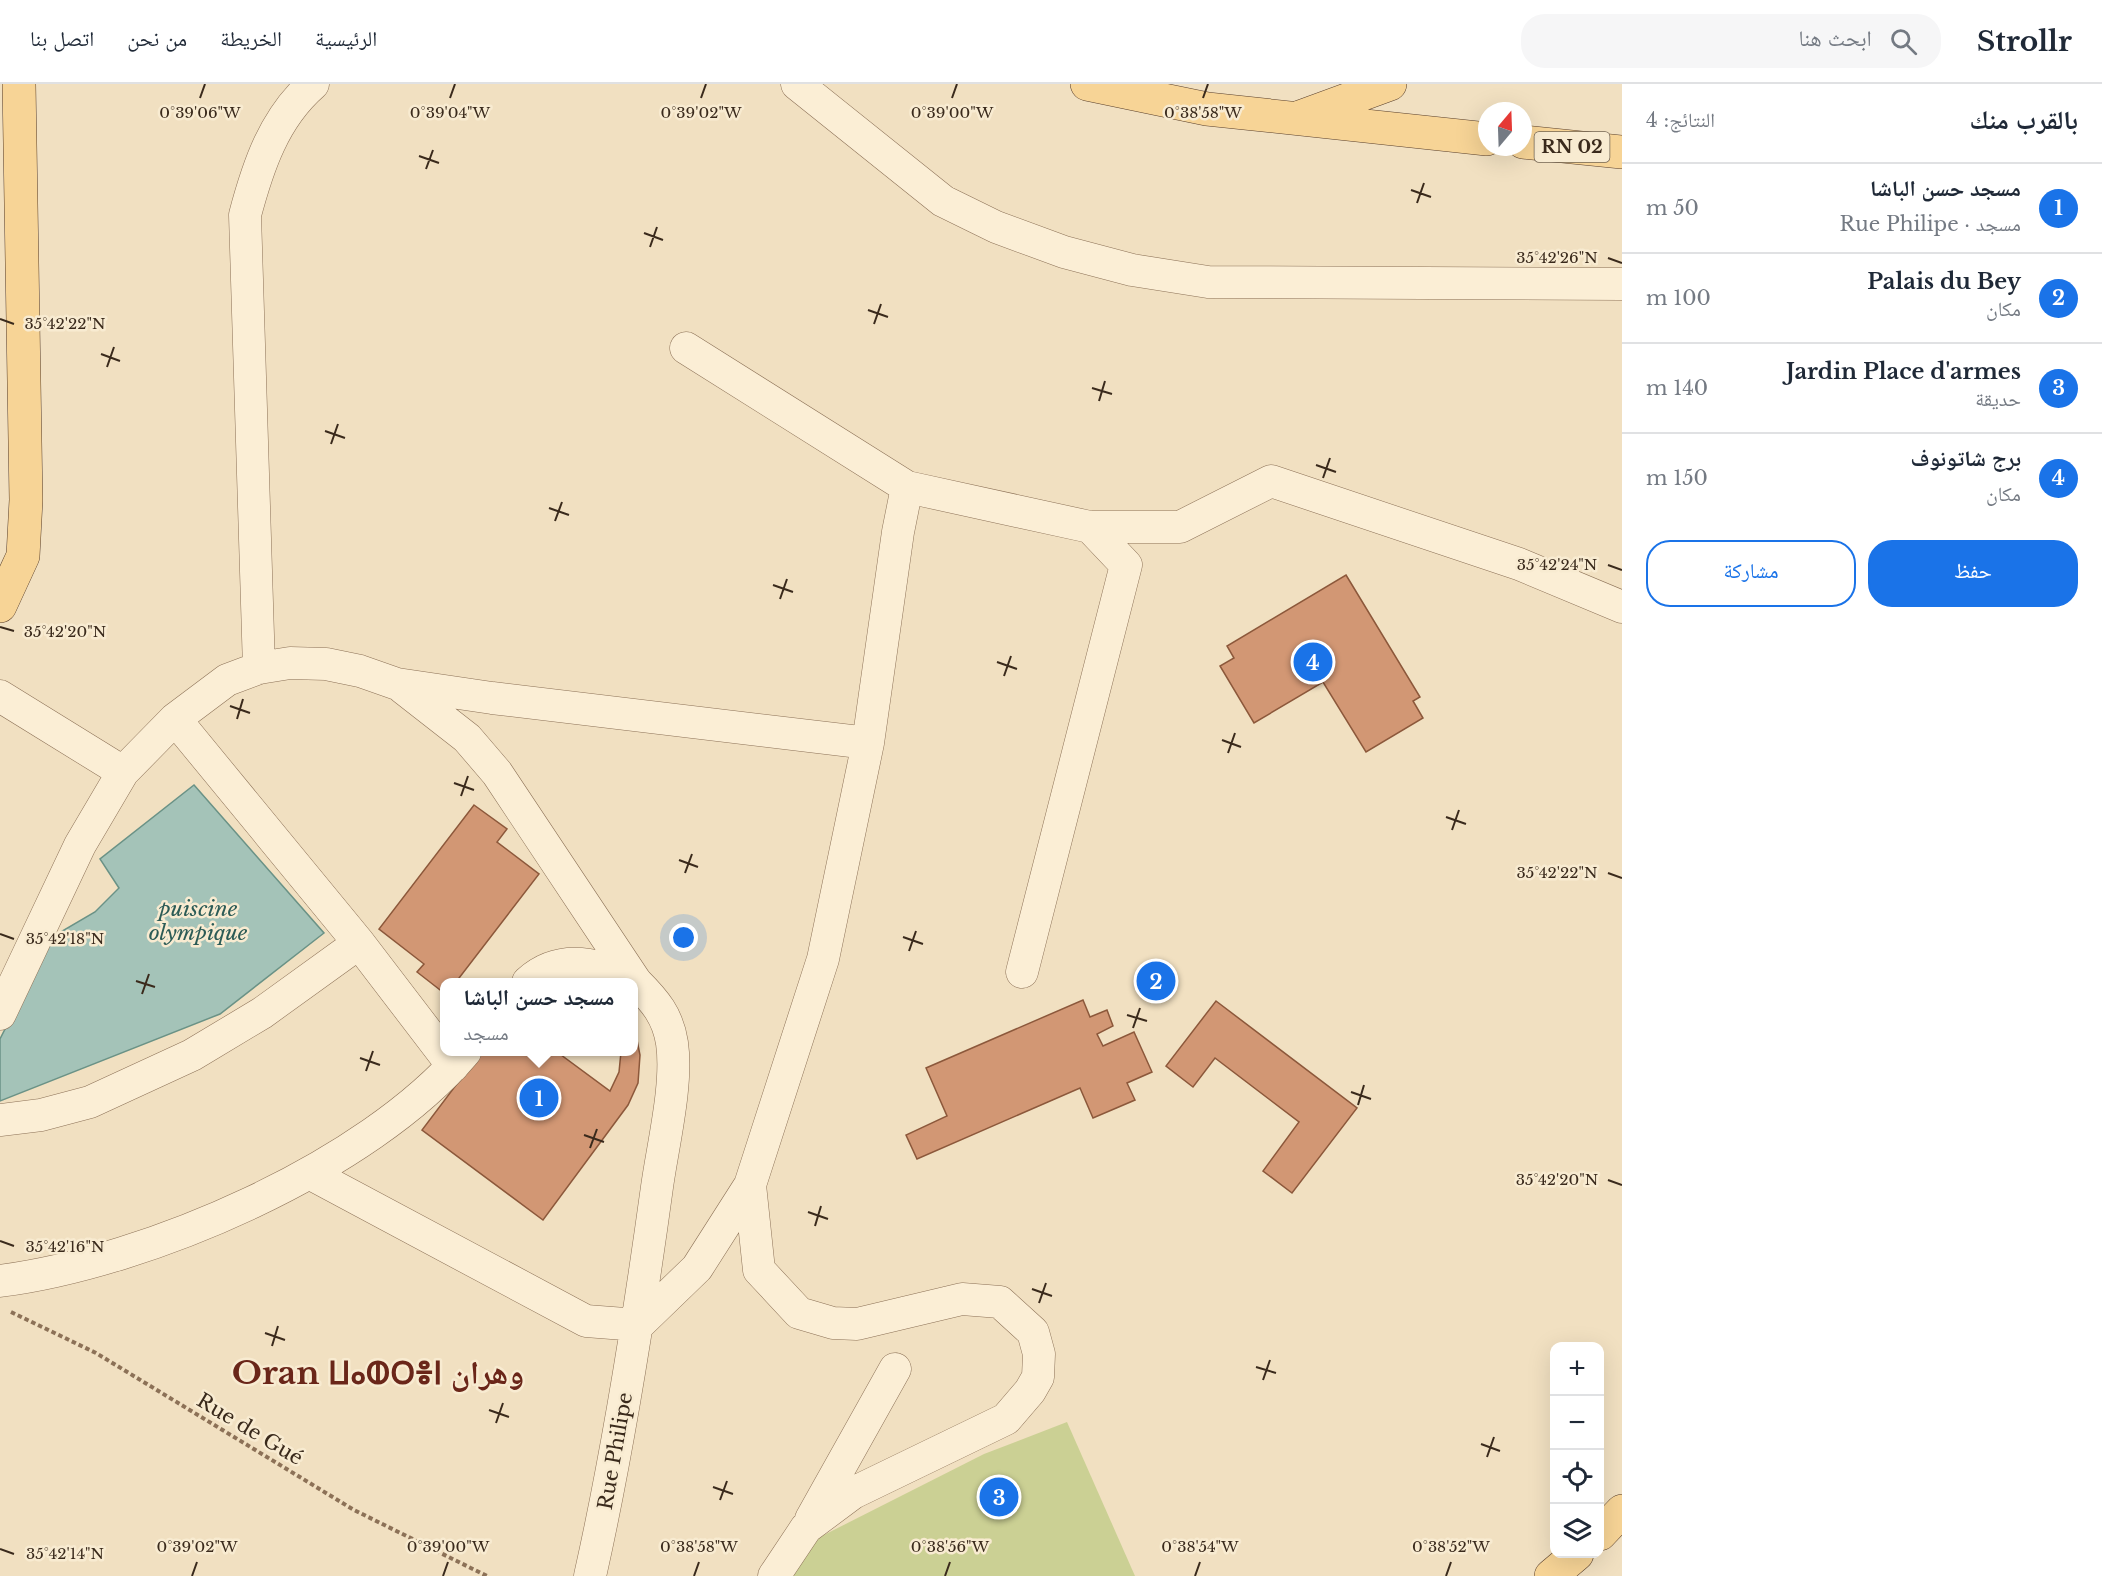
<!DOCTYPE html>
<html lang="ar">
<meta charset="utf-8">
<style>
:root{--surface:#fff;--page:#f6f6f7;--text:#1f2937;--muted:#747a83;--line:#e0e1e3;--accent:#1a73e8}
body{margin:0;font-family:"Libre Baskerville","Noto Naskh Arabic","Noto Sans Tifinagh",serif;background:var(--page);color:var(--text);direction:rtl}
.controls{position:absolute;right:18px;bottom:18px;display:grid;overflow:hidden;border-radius:12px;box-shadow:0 6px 24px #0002}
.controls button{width:54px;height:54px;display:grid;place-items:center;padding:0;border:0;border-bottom:2px solid var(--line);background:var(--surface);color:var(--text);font:30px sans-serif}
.compass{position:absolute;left:1478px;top:18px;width:54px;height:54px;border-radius:50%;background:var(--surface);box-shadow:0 6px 24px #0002;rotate:19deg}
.you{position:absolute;left:684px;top:854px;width:21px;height:21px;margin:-15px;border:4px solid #fff;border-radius:50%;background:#1a73e8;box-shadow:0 0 0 9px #1a73e833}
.badge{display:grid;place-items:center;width:39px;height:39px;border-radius:50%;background:var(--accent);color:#fff;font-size:20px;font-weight:700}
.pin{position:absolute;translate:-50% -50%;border:3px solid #fff;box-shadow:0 2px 6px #0006}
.popup{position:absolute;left:440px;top:894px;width:198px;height:78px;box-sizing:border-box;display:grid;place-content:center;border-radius:12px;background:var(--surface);filter:drop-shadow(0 2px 4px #0005);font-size:20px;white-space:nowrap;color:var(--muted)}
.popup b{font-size:22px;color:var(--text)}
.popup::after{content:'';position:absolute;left:50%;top:100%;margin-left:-12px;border:12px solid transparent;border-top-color:var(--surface)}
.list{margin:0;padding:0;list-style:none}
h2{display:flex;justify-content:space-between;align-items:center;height:78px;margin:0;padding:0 24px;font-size:26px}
h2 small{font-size:20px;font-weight:400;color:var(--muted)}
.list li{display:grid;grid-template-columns:39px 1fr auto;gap:18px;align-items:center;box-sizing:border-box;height:90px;padding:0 24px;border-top:2px solid var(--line)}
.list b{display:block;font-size:22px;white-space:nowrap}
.list p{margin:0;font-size:20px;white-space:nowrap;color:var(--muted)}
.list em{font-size:20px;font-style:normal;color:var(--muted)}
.actions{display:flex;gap:12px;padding:18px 24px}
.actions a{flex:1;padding:14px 0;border:2px solid var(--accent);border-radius:24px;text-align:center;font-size:21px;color:var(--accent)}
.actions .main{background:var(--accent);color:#fff}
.icon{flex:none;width:33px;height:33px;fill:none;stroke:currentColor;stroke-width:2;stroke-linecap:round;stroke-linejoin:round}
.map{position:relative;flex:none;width:1622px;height:1492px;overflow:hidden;direction:ltr}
header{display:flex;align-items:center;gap:36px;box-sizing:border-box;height:84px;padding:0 30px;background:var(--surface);border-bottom:2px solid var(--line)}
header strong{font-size:28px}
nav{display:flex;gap:33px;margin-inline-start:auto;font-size:21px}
.search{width:420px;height:54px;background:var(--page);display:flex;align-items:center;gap:15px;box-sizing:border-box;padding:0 21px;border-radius:24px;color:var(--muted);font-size:22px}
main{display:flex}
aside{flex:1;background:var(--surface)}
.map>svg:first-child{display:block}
</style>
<header>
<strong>Strollr</strong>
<div class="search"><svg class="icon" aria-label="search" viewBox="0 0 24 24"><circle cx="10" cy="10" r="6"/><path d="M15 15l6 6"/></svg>ابحث هنا</div>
<nav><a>الرئيسية</a><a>الخريطة</a><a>من نحن</a><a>اتصل بنا</a></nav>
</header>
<main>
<aside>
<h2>بالقرب منك<small>النتائج: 4</small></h2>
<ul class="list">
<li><span class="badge">1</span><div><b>مسجد حسن الباشا</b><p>مسجد · Rue Philipe</p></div><em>50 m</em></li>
<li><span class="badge">2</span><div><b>Palais du Bey</b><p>مكان</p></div><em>100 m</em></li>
<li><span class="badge">3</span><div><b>Jardin Place d'armes</b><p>حديقة</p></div><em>140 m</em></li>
<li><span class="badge">4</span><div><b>برج شاتونوف</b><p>مكان</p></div><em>150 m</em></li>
</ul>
<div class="actions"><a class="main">حفظ</a><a>مشاركة</a></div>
</aside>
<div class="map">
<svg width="1622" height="1492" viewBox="0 0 1622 1492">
<rect width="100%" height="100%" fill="#f1e0c1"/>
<!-- green -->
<path fill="#cbd094" d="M1067,1338L1135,1492H790L814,1456L984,1370Z"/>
<!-- water -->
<path fill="#a4c3b8" stroke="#6a9286" stroke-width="1.5" d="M194,701L324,849L220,930L0,1017V955L52,853L95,828L119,804L100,775Z"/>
<!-- building -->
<path fill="#d29774" stroke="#8c583b" stroke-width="1.5" d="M1346,491L1420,613L1413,617L1423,634L1366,668L1323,598L1254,639L1220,582L1234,574L1227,562Z
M474,721L507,745L497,758L539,790L456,898H444V909L417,888L424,880L379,845Z
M1083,916L1090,933L1107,926L1113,942L1097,950L1103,962L1134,948L1152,988L1127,999L1135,1016L1093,1034L1080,1004L917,1075L906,1051L947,1032L926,984Z
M1216,917L1357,1024L1292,1109L1263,1087L1299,1038L1215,974L1193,1003L1166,982Z
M634,941L640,971L638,999L628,1021L543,1136L422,1046L481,968H557L610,1007L619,988L621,968H634Z"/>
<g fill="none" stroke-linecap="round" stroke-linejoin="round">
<!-- minor casing -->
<g stroke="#8c7157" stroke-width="33">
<path id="minor" d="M797,0L943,117L996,143L1064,168L1132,186L1208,198L1622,200
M686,264L907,403L1090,443H1180L1271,397L1519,480L1622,523
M259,584L245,131C258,82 274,34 313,0
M403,604L467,654L497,689L636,898C655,917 668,932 672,959C678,1000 663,1060 657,1103C639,1234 619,1363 590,1492
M0,612L123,688
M175,635L359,859L453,982
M1022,888L1126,481L1090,443
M528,898C560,869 600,879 636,898
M0,930L80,761L123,688L175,635L227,596L259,584L290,579L326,580L360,587L397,600L492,614L868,659
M0,1036L41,1031L90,1018L192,971L262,929L359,859
M309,1089L586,1237L638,1241L697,1184L750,1101
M0,1197C148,1178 368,1083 465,968
M811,1435L895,1285
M774,1492L806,1444L853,1409L1006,1335L1030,1307L1038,1293L1039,1270L1033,1248L1000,1218L962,1215L857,1240L833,1239L799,1229L759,1186L750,1101L823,875L868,659L898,448L907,403"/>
</g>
<!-- major casing -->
<g stroke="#593f2c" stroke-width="34">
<path id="major" d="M1087,0L1207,25L1487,55
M1300,33L1390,0
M1523,58L1622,68
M0,522L23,472L26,416L19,0
M1600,1450L1622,1427
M1551,1492L1577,1470"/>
</g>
<!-- path -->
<path stroke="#8c7157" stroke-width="4" stroke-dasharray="4.5 3" stroke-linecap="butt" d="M11,1228L96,1269L354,1426L487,1492"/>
<!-- minor -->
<use href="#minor" stroke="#fbeed5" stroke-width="32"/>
<!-- major -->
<use href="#major" stroke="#f7d496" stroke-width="33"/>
</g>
<!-- ticks -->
<path fill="none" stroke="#3a2a1c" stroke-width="2" d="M200,14L205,0M450,14L455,0M701,14L706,0M952,14L957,0M1203,14L1208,0M419,72L439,79M426,85L433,66M1411,106L1431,113M1417,119L1424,99M644,149L663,156M650,163L657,143M1608,174L1622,179M868,226L888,233M0,235L14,240M874,240L881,220M101,270L120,277M107,283L114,263M1092,304L1112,310M1099,317L1105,297M325,347L345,354M331,360L338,340M1316,381L1336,388M1323,394L1330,374M549,424L569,431M555,437L562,418M1608,481L1622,486M773,501L793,508M780,515L787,495M0,543L14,547M997,578L1017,585M1004,592L1011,572M230,622L250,629M237,635L243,615M1222,656L1241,663M1228,669L1235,649M454,699L474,706M461,712L468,692M1446,733L1466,740M1452,746L1459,726M679,776L698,783M685,789L692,770M1608,789L1622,794M0,850L14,855M903,853L923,860M909,867L916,847M136,897L155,903M142,910L149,890M1127,931L1147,937M1133,944L1140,924M360,974L380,981M366,987L373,967M1351,1008L1371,1015M1358,1021L1364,1001M584,1051L604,1058M590,1064L597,1045M1608,1096L1622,1101M808,1128L828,1135M815,1142L821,1122M0,1157L14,1162M1032,1205L1052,1212M1039,1219L1046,1199M265,1249L285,1256M272,1262L278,1242M1256,1283L1276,1289M1263,1296L1270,1276M489,1326L509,1333M496,1339L503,1319M1481,1360L1500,1367M1487,1373L1494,1353M713,1403L733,1410M720,1416L727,1397M0,1465L14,1470M192,1492L197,1478M443,1492L448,1478M694,1492L699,1478M945,1492L950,1478M1195,1492L1200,1478M1446,1492L1451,1478"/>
<g text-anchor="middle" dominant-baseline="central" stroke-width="5" stroke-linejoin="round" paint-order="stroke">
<!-- shield labels -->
<rect fill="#f8ebd1" stroke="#736452" stroke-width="1.5" x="1534.5" y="48" width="75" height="30" rx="4.5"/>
<g font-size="18" font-weight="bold" fill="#3a2a1c">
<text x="1572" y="63">RN 02</text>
</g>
<!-- street labels -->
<g font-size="20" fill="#3a2a1c" stroke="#f8ebd1">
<text transform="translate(250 1345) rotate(31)">Rue de Gué</text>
<text transform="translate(615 1367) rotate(-80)">Rue Philipe</text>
</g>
<!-- water labels -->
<g font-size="21" font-style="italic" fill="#2b5b56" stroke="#f8ebd1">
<text x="198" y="825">puiscine<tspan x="198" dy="24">olympique</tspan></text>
</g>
<!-- town labels -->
<g font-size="32" font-weight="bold" fill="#6a2619" stroke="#f8ebd1">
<text x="378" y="1289">Oran ⵡⴰⵀⵔⴻⵏ وهران</text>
</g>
</g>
<g font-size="15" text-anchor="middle" fill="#3a2a1c" stroke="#f8ebd1" stroke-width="5" stroke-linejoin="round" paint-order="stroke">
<text x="200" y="34">0°39'06"W</text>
<text x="450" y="34">0°39'04"W</text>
<text x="701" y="34">0°39'02"W</text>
<text x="952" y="34">0°39'00"W</text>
<text x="1203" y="34">0°38'58"W</text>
<text x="1557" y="179">35°42'26"N</text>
<text x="65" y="245">35°42'22"N</text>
<text x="1557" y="486">35°42'24"N</text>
<text x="65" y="553">35°42'20"N</text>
<text x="1557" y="794">35°42'22"N</text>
<text x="65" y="860">35°42'18"N</text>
<text x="1557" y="1101">35°42'20"N</text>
<text x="65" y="1168">35°42'16"N</text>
<text x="197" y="1468">0°39'02"W</text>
<text x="448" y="1468">0°39'00"W</text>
<text x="699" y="1468">0°38'58"W</text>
<text x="950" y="1468">0°38'56"W</text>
<text x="1200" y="1468">0°38'54"W</text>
<text x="1451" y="1468">0°38'52"W</text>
<text x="65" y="1475">35°42'14"N</text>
</g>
</svg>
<div class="controls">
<button>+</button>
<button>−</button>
<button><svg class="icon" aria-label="locate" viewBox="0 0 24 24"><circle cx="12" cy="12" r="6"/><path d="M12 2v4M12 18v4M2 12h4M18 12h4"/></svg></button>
<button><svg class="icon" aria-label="layers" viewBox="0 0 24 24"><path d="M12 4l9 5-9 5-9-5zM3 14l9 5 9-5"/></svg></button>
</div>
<svg class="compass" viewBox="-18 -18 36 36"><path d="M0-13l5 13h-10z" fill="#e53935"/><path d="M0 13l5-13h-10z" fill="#747a83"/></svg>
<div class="you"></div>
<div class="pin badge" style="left:539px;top:1014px">1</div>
<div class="popup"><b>مسجد حسن الباشا</b>مسجد</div>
<div class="pin badge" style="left:1156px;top:897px">2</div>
<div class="pin badge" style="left:999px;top:1413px">3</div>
<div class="pin badge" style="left:1313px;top:578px">4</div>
</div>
</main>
